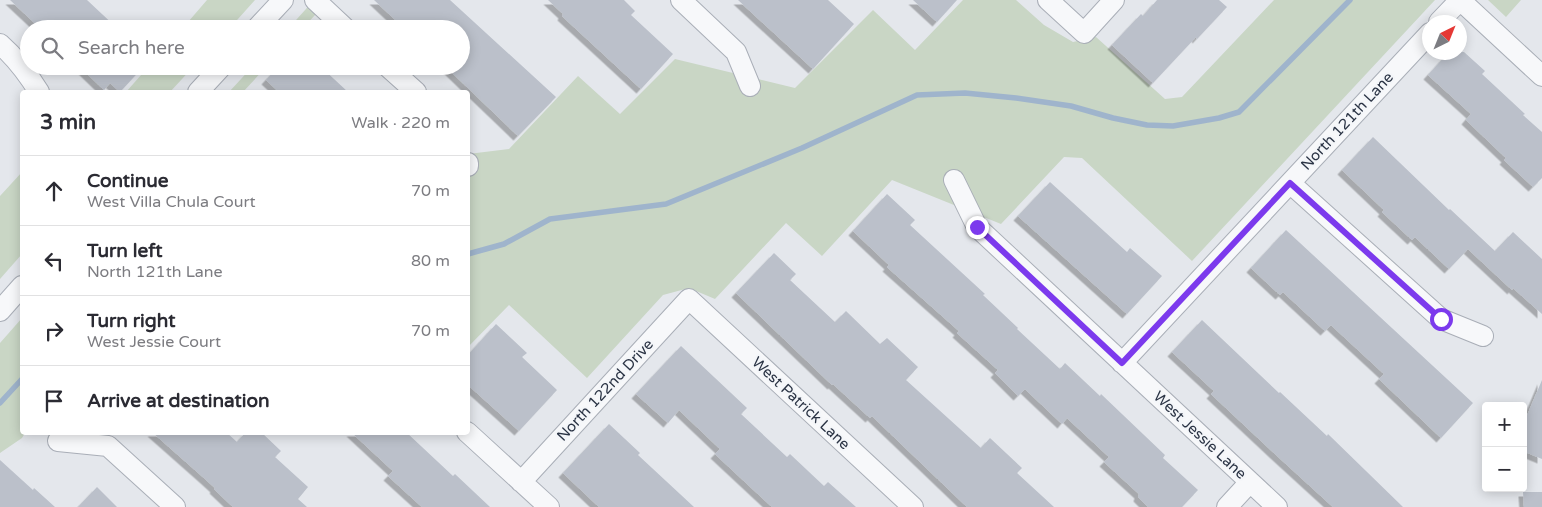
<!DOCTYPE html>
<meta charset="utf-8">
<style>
:root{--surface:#fff;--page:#f7f7f7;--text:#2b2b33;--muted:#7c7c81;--line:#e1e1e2}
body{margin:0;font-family:"Varela Round",sans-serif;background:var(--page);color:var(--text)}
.controls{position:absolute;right:15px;bottom:15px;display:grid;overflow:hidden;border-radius:5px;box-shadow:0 2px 12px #0003}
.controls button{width:45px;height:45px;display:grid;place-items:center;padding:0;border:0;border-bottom:1px solid var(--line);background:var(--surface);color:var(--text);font:25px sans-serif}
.compass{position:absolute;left:1422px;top:15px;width:45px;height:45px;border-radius:50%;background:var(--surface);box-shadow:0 2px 12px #0003;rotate:43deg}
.stop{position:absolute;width:15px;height:15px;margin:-11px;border:4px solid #7c3aed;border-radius:50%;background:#fff}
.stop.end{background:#7c3aed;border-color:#fff;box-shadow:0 1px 5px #0008}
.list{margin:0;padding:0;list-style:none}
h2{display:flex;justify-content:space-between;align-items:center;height:65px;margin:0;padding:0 20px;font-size:21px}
h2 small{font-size:16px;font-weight:400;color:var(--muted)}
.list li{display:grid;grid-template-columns:32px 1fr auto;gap:15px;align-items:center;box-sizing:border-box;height:70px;padding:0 20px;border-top:1px solid var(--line)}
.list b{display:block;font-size:19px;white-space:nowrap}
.list p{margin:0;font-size:16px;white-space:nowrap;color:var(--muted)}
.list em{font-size:16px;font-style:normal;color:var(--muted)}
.icon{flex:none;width:28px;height:28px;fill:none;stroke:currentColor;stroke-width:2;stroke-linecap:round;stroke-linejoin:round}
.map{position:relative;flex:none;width:1542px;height:507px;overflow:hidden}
.search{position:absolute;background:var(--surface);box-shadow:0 2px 12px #0003;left:20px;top:20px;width:450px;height:55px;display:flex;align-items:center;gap:12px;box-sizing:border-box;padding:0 18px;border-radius:28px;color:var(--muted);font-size:19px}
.panel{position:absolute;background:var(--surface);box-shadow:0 2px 12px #0003;left:20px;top:90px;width:450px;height:345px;border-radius:5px}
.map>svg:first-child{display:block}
</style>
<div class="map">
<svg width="1542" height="507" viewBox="0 0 1542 507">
<defs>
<filter id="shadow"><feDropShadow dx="-4.5" dy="4.5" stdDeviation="0" flood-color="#0004"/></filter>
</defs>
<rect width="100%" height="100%" fill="#e4e7ec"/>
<!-- green -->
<path fill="#c9d6c5" d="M207,0H255L229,29H182Z
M314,0H329L302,29H288Z
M963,0H1016L1044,25L1073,42L1096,37L1165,99L1182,97L1274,0H1435L1192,261L1082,158L1064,157L1001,224L892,180L822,256L786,223L715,299L689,288L663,295L587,378L509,305L468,347V154L509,149L578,76L620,114L675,59L795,88L873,10L915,50Z
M1488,0H1521L1506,17Z
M149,66H194L170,92H126Z
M253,66H267L243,92H229Z
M22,172V254L0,279V196Z
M22,318V432L25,433L22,438L0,453V343Z"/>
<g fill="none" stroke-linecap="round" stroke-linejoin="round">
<!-- stream -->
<path stroke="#9fb4cc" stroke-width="5.5" d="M468,254L504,244L550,219L666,204L802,148L917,95L965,93L1016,98L1071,106L1113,118L1147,125L1173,126L1219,118L1239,112L1350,0
M0,403L22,379"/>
</g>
<!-- building -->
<path fill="#bbc0ca" filter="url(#shadow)" d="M10,0H87L118,29H41Z
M374,0H450L556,97L518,136L445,66H461V29H405Z
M548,0H624L635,11L631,15L673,54L641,89L562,16L563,14Z
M738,0H828L854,24L813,69Z
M913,0H957L937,22Z
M1157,0H1219L1227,7L1197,39L1196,37L1153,83L1112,45L1141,14L1143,16Z
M1449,52H1464L1485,71L1482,74L1525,114L1523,115L1542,132V178L1533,187L1504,160L1506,158L1466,120L1471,114L1428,75Z
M79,66H144L120,92L110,83L104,90Z
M279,66H320L348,92H279L266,80Z
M1373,137L1449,210L1450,209L1495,251L1513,232L1542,259V314L1513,288L1512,290L1468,249L1449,269L1415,237L1412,240L1382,212L1384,210L1342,170Z
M1050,182L1127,252L1130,248L1162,276L1127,314L1018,216Z
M887,194L915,220L910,225L985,294L983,295L1018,328L1017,329L1060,369L1065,363L1100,396L1101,394L1165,455L1163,458L1198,490L1182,507H1148L1138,497L1139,494L1104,462L1109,457L1067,418L1062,424L1025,389L1018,396L995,373L998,370L957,333L959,331L887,267L889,265L853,231Z
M1286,230L1473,403L1441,438L1379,379L1384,374L1331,325L1325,331L1283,292L1280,295L1251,268Z
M774,253L796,274L790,280L835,322L846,311L880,344L887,338L918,367L906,380L981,448L990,438L1022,468L1017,473L1054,507H967L872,416L870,418L833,384L832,385L736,293Z
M1202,320L1279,393L1280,392L1327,436L1328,434L1403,507H1333L1275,454L1211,394L1214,391L1172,352Z
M496,324L527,353L522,357L557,390L519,431L468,385V355Z
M681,346L747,408L741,414L787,457L790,454L824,486L828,482L856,507H772L715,454L720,449L679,410L668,423L636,394Z
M1542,380V459L1523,451V425Z
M609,424L640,453L638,455L694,507H599L563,473Z
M152,432H226L237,442L246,432H261L281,451L275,457L308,487L298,499L307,507H233L214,489L215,488L204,478Z
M351,432H406L453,476L455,474L490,507H422L388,476L393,471Z
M0,460L33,490L34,488L55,507H0Z
M97,487L117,507H78Z
M1523,492H1542V507H1524Z"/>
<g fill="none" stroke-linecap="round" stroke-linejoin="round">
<!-- minor casing -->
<g stroke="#a9aeb7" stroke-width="22">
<path id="minor" d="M315,0L346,29
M681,0L736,52L750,86
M1048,0L1084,33L1114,0
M1439,22L1460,0L1542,76
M256,29L283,0
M0,44C16,58 28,74 39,92
M387,66L416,92
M198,92L222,66
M468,163V166
M954,180L977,227L1277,507
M1290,183L1441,319L1483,336
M0,311L22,286
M1122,363L1430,33
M467,432L549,507
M58,441L108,446L175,507
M521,482L689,299L913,507
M1227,507L1250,482"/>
</g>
<!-- minor -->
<use href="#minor" stroke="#f7f8fa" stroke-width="20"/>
</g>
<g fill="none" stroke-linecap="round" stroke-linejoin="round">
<!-- route -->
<path stroke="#7c3aed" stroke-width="6" d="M977,227L1122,363L1290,183L1441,319"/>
</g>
<g text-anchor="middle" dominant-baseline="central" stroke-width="4.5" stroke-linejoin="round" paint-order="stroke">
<!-- street labels -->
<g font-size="15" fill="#2b3445" stroke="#f4f6f9">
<text transform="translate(1347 121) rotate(-47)">North 121th Lane</text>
<text transform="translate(605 390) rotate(-47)">North 122nd Drive</text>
<text transform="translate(801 403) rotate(43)">West Patrick Lane</text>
<text transform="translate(1200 435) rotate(43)">West Jessie Lane</text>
</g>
</g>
</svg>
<div class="controls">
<button>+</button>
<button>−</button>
</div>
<svg class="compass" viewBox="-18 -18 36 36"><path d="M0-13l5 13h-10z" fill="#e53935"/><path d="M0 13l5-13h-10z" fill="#7c7c81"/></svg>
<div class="stop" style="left:1441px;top:319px"></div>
<div class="stop end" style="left:977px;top:227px"></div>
<div class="search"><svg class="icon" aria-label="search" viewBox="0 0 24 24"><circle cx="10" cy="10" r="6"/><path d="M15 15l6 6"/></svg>Search here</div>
<section class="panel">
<h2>3 min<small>Walk · 220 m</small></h2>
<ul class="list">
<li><svg class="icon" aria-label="ahead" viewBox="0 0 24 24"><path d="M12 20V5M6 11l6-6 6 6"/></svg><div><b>Continue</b><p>West Villa Chula Court</p></div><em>70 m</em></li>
<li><svg class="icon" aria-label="left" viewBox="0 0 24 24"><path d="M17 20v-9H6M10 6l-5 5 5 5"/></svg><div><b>Turn left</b><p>North 121th Lane</p></div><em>80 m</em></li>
<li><svg class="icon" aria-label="right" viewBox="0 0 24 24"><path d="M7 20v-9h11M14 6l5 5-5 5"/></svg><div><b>Turn right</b><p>West Jessie Court</p></div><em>70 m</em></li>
<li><svg class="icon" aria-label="arrive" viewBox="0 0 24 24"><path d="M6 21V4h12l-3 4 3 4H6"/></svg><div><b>Arrive at destination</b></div></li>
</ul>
</section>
</div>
